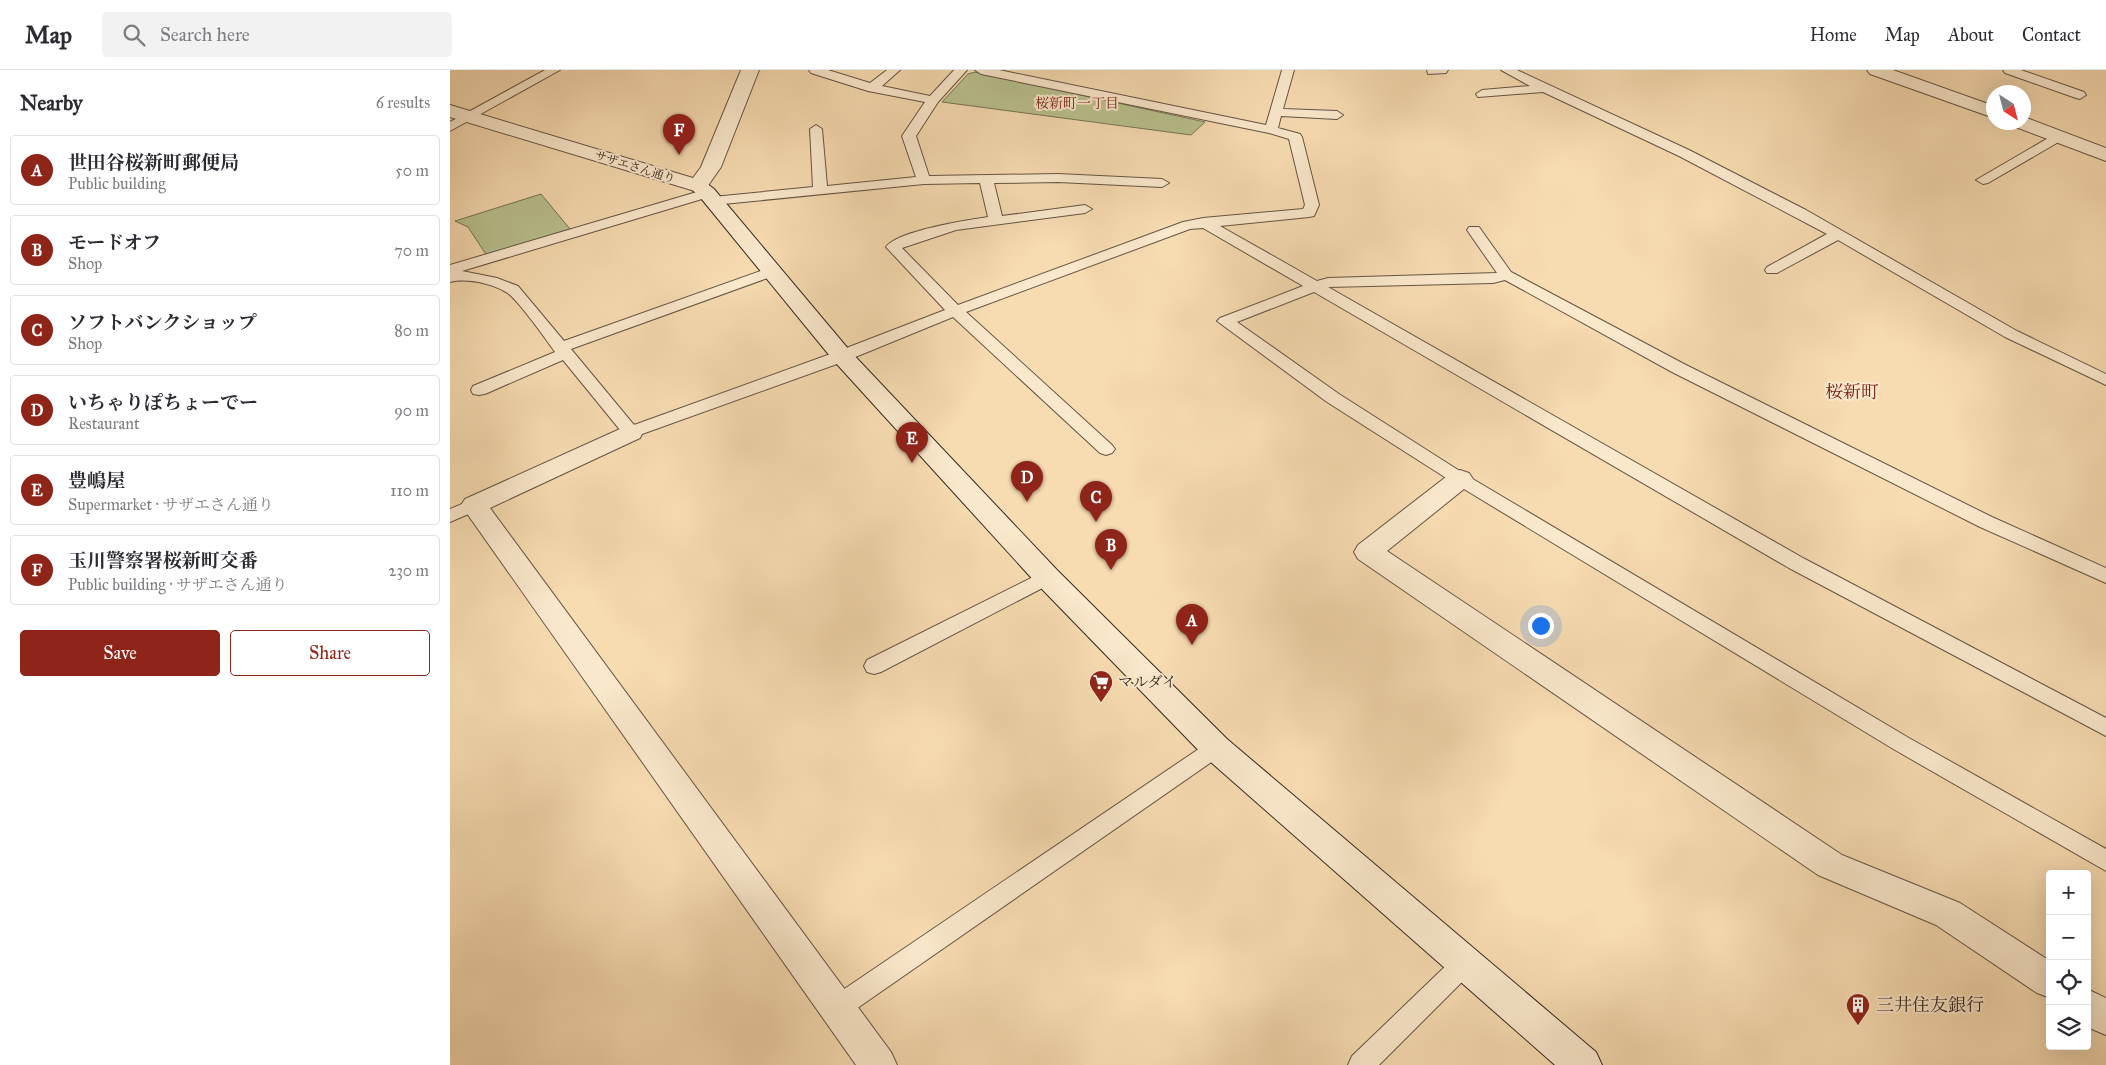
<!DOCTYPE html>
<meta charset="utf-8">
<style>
:root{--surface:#fff;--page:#f2f2f3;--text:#2b2b33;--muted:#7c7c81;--line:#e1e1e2;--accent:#8f2418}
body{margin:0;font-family:"IM FELL Great Primer","Noto Serif JP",serif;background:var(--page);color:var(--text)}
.controls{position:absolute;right:15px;bottom:15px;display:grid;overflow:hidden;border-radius:5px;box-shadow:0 5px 20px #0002}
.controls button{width:45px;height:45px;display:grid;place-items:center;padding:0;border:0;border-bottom:1px solid var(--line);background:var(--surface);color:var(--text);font:25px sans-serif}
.compass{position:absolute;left:1536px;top:15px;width:45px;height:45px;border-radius:50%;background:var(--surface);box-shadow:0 5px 20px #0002;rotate:144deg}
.you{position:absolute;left:1090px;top:555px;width:18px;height:18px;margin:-12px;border:4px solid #fff;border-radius:50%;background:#1a73e8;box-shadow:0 0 0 8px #1a73e833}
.badge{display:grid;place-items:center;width:32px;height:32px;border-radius:50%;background:var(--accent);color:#fff;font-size:16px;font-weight:700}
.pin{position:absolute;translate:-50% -41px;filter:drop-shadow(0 1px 2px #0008)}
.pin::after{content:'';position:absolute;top:26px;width:18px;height:15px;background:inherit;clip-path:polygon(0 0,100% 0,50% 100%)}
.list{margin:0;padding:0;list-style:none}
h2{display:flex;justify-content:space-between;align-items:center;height:65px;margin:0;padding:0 20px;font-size:21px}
h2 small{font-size:16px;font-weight:400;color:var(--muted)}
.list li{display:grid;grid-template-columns:32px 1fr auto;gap:15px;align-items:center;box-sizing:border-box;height:70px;margin:0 10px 10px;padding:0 10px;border:1px solid var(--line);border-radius:5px}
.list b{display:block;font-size:19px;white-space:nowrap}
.list p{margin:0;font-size:16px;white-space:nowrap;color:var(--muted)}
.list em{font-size:16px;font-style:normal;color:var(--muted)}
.actions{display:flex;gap:10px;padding:15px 20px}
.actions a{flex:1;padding:11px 0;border:1px solid var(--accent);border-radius:5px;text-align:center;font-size:18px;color:var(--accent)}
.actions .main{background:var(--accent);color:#fff}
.icon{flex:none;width:28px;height:28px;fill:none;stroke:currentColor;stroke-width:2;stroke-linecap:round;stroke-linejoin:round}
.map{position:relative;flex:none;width:1656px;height:995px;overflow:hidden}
header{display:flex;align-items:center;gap:30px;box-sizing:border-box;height:70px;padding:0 25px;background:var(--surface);border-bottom:1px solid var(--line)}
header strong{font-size:24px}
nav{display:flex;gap:28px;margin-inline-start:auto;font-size:18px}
.search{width:350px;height:45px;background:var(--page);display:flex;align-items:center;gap:12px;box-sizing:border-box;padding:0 18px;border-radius:5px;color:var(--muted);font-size:19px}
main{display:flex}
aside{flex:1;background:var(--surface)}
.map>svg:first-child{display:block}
</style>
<header>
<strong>Map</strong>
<div class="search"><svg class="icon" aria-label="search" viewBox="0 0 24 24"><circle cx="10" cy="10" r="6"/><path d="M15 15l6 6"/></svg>Search here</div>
<nav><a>Home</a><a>Map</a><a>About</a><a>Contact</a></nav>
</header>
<main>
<aside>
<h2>Nearby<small>6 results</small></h2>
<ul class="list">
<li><span class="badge">A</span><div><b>世田谷桜新町郵便局</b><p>Public building</p></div><em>50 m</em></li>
<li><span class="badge">B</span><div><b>モードオフ</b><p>Shop</p></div><em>70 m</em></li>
<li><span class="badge">C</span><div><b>ソフトバンクショップ</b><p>Shop</p></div><em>80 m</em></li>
<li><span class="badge">D</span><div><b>いちゃりぽちょーでー</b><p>Restaurant</p></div><em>90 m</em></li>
<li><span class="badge">E</span><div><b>豊嶋屋</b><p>Supermarket · サザエさん通り</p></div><em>110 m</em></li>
<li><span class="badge">F</span><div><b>玉川警察署桜新町交番</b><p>Public building · サザエさん通り</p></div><em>230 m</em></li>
</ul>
<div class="actions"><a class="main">Save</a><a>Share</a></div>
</aside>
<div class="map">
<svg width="1656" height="995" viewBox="0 0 1656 995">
<rect width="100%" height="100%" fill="#f7dbb1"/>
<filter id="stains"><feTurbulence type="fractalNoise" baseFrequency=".004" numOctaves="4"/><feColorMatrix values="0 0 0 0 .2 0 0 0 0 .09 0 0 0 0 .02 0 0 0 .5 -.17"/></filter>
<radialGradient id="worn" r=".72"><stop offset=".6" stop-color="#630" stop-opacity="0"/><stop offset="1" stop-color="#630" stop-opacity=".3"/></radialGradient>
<!-- green -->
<path fill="#b9c18f" stroke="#767456" d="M525,2L755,52L741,65L492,32L518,4Z
M91,124L120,159L37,186L18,157L5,151Z"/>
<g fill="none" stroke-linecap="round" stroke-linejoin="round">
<!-- lane casing -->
<g stroke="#655443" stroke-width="2">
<path id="lane" d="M95,0H110L0,61V52Z
M359,0H378L420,13L437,0H450L432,16L480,26L504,0H517L488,32L466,66L479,106L608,104L712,109L719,113L712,117L608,112L544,113L552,146L635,135L642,139L635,143L506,160L452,178L508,235L733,152L753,148L853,139L855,135L839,69L819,63L531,4L525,0H549L816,55L832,0H844L833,39L887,41L893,45L887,49L831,46L828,58L850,64L852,67L869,135L864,146L859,147L770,156L867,211L878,208L1047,203L1017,160L1019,157H1029L1061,202L1234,294L1542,447L1656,498V513L1530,457L1222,302L1055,210L1043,213L878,217L1353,488L1656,648V666L1339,498L864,222L787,252L889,324L1016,405L1459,668L1656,779V801L1445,680L1004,413L877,332L767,251L770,248L853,216L753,158L740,159L516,242L662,375L665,379L662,383L656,385L650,383L503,247L398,290L181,368L175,366L113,290L35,324L29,325L23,324L21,320L23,316L105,282C97,271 67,228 56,222C40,213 17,208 0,212V195L257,119L262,120L264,123L262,126L12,201L47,208L68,216L114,271L316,199H326L328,202L326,205L121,279L184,355L386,282L495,240L436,177C447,161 518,150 538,147L530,113L474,114L263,135L256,131L263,127L363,117L360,59L366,55L372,59L377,116L466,107L452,66L475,32L418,21L361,3Z
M977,0H998L996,3L978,4Z
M1051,0H1067L1239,80L1356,140L1567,261L1656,304V315L1555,267L1388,170L1327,203H1317L1315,200L1317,197L1377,164L1229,86L1093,22L1028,27L1026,24L1032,20L1080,16Z
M1553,0H1571L1634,22L1636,25L1630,29L1626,28L1555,3Z
M1607,63L1614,67L1612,70L1538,113L1533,114L1526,110Z
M24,429L30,431L33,435L30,439L0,452V439Z
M597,500L604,502L606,507L604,512L431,602L424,604L417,602L414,596L417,590Z
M766,669L773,672L777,678L773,684L396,946L387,950L378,946L375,938L378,930L759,672Z
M1015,882L1023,885L1027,893L1023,901L929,995H898L902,986L1007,885Z"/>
</g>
<!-- street casing -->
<g stroke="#655443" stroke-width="2">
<path id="street" d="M291,0H309L271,97L255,120L248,122L0,47V35L243,108L251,97Z
M1417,0H1443L1544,36V48L1420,4Z
M1574,47L1656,78V91L1563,56L1561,52H1574Z
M181,354L190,356L193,362L190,368L40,438L441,982L447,995H406L11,435L15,429Z
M1010,400L1019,403L1023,409L1019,415L937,481L1392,785L1510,833L1600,891V928L1587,923L1486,855L1368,805L908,489L904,482L908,475L1001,403Z
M1637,919L1656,928V965L1637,957Z"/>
</g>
<!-- secondary casing -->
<g stroke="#34271e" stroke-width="2">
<path id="secondary" d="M248,110L255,112L264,119L400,281L607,500L777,669L1146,982L1152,995H1105L755,687L587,514L384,291L250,127L238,116L241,112Z"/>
</g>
<!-- lane -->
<use href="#lane" fill="#fae8cc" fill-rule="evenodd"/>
<!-- street -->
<use href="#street" fill="#fae8cc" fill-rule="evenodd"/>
<!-- secondary -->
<use href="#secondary" fill="#fae8cc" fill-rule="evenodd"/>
</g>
<!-- icons -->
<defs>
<g id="supermarket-pin" transform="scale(1.25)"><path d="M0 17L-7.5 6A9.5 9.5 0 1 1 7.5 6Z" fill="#8f2418" stroke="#fae8cc"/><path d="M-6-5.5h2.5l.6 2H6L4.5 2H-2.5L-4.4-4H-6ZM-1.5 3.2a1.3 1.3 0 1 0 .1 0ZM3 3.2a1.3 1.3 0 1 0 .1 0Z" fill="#fff"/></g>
<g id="building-pin" transform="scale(1.25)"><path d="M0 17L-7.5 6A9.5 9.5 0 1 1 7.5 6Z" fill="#8f2418" stroke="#fae8cc"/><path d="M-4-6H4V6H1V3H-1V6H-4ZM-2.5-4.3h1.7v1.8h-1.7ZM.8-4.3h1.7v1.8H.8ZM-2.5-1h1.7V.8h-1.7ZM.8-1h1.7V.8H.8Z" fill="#fff"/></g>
</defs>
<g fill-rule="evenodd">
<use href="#supermarket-pin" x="651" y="612"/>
<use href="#building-pin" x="1408" y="935"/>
</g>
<g text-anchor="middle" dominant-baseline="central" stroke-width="4" stroke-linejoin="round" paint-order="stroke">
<!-- far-street labels -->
<g font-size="12" fill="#34271e" stroke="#fae8cc">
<text transform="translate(185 97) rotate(17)">サザエさん通り</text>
</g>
<!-- far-neighbourhood labels -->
<g font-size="14" fill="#7a1f14" stroke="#fae8cc">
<text x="627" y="33">桜新町一丁目</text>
</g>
<!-- poi labels -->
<g font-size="15" fill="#34271e" stroke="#fae8cc" text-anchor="start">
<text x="668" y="612">マルダイ</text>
</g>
<!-- quarter labels -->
<g font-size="18" fill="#7a1f14" stroke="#fae8cc">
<text x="1402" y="322">桜新町</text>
</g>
<!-- near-poi labels -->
<g font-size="18" fill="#34271e" stroke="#fae8cc" text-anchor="start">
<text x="1426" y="935">三井住友銀行</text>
</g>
</g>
<rect width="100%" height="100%" filter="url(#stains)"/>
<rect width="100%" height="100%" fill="url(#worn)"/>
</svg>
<div class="controls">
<button>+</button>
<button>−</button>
<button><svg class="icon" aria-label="locate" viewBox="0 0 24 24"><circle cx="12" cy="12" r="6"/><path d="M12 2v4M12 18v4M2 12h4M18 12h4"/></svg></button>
<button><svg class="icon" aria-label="layers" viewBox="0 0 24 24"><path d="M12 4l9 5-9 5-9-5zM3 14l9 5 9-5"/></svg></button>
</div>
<svg class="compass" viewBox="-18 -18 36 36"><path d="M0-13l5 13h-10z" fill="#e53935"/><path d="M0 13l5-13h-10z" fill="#7c7c81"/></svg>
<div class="you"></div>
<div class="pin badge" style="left:742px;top:575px">A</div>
<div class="pin badge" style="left:661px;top:500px">B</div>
<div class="pin badge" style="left:646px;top:452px">C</div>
<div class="pin badge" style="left:577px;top:432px">D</div>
<div class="pin badge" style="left:462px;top:393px">E</div>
<div class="pin badge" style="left:229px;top:85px">F</div>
</div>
</main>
